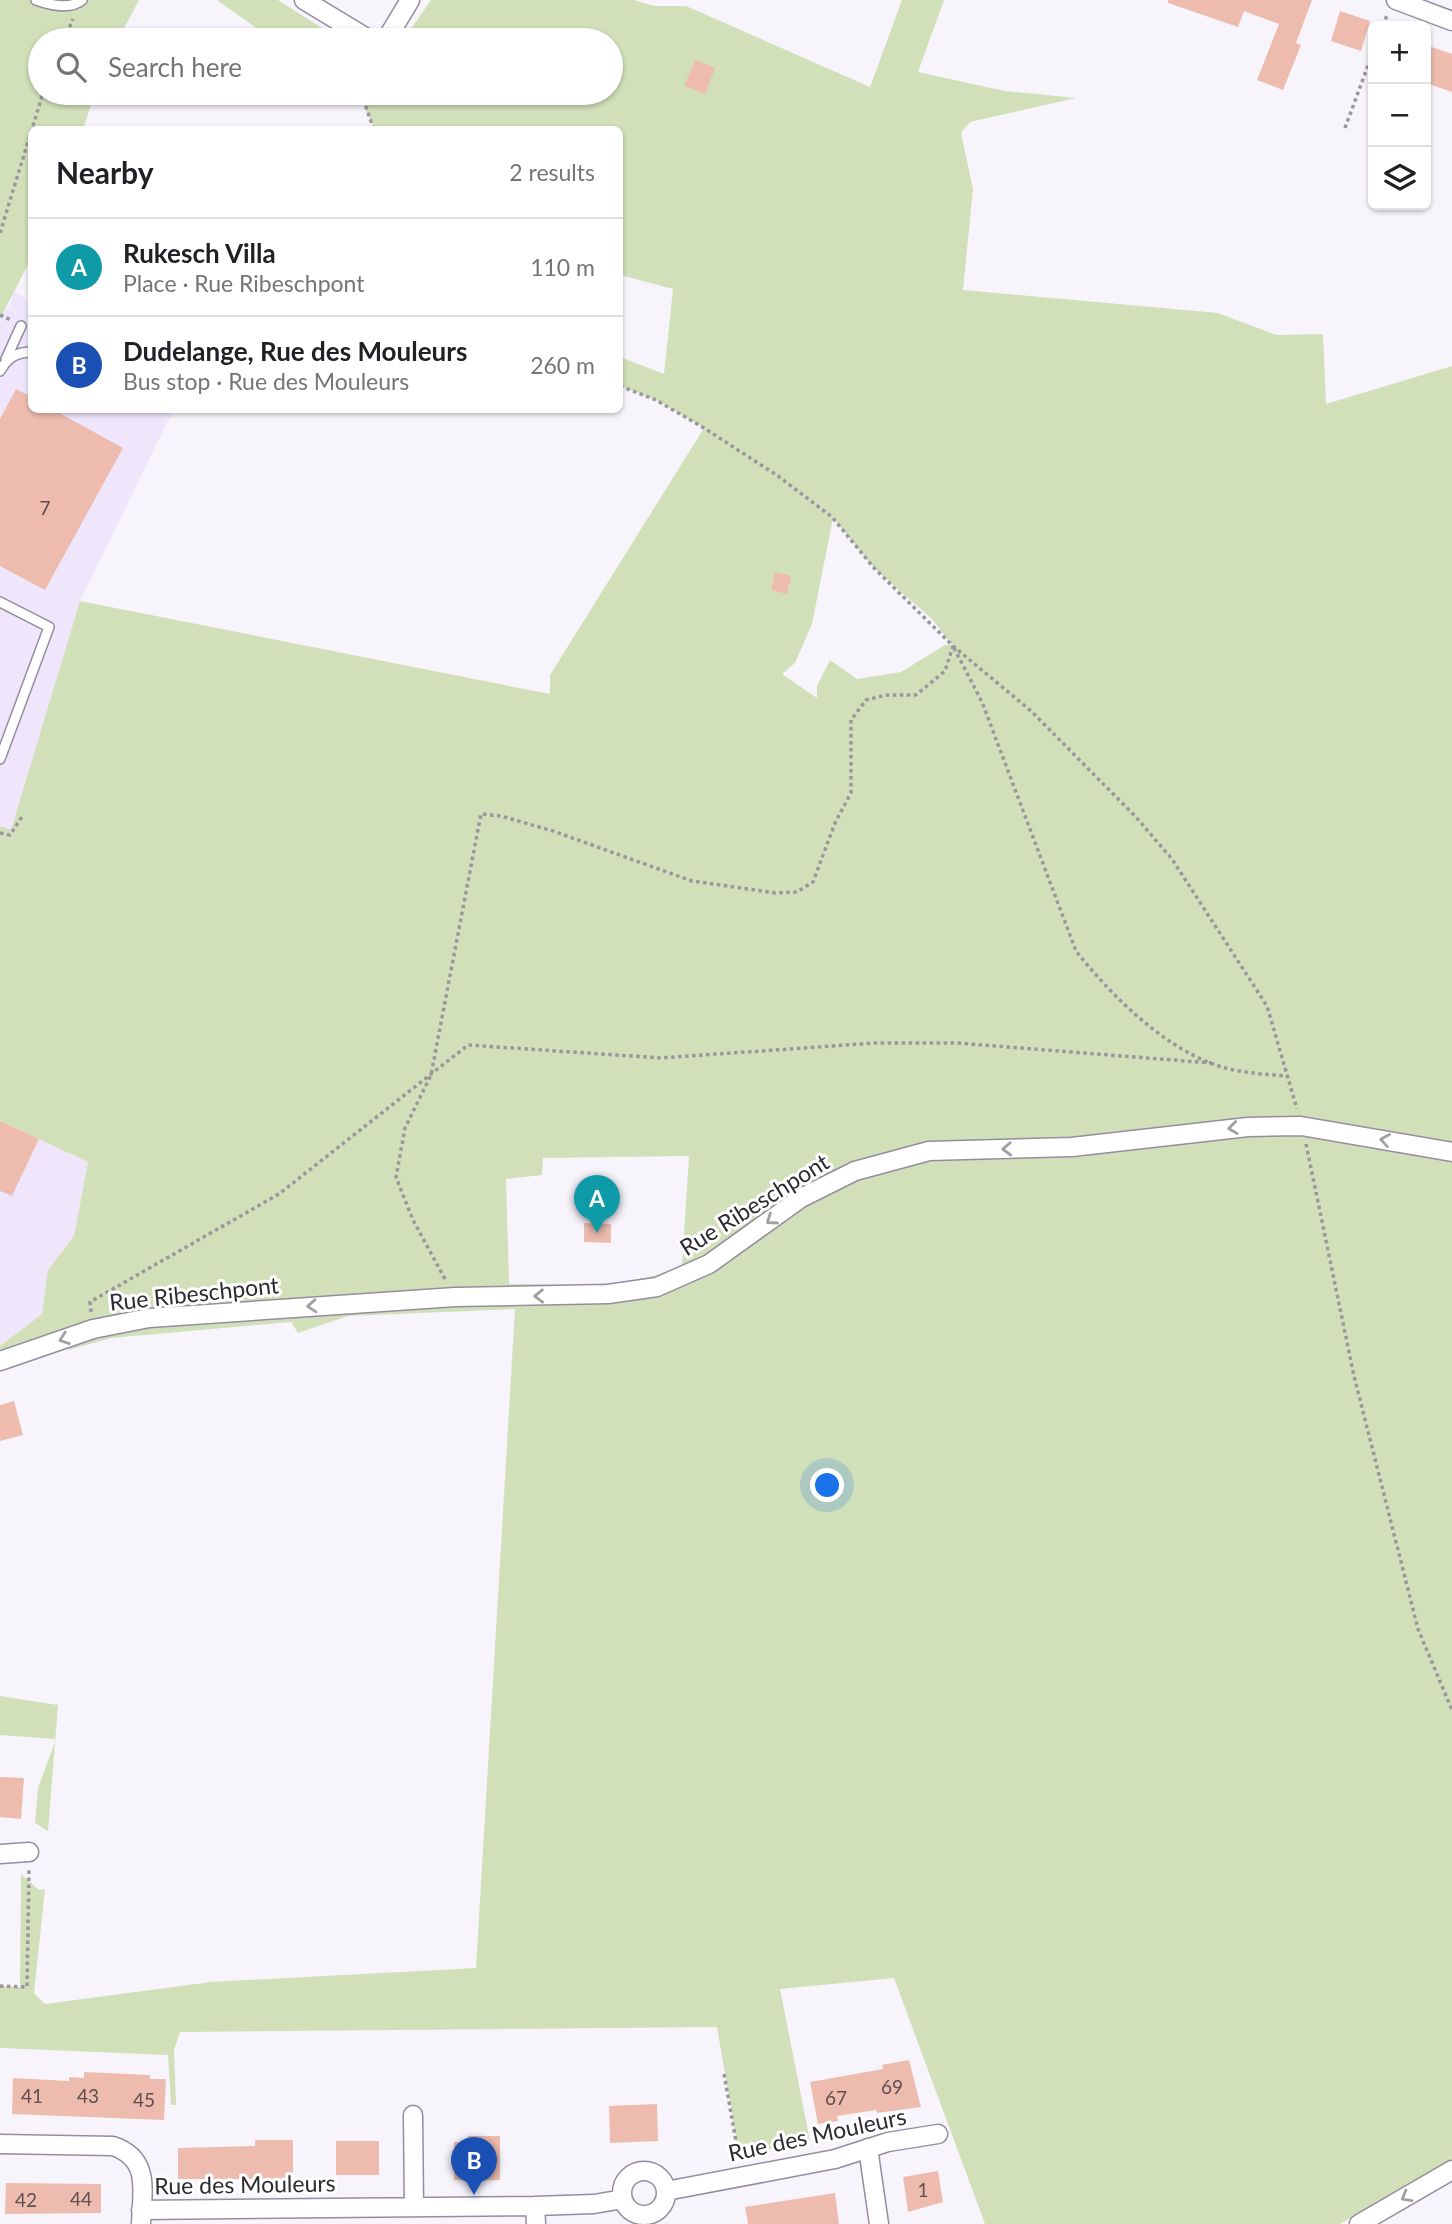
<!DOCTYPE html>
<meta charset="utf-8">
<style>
:root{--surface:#fff;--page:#f6f6f6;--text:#202124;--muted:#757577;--line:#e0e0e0;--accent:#0b8043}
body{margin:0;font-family:Lato,sans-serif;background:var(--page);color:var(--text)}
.controls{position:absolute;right:21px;top:21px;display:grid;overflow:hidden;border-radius:10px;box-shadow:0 2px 5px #0004}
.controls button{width:63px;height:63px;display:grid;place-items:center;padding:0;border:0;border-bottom:2px solid var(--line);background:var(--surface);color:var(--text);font:35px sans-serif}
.you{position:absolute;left:828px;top:1486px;width:24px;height:24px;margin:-18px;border:5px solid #fff;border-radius:50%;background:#1a73e8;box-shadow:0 0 0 10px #1a73e833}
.badge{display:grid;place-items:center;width:46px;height:46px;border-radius:50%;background:var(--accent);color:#fff;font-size:23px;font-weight:700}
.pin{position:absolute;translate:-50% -58px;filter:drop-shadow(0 2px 4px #0008)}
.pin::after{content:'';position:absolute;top:37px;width:24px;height:21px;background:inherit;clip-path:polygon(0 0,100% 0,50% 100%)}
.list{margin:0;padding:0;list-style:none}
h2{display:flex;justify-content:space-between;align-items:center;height:91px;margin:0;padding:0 28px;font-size:30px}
h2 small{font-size:23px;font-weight:400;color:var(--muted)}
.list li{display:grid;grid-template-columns:46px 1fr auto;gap:21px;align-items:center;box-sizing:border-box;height:98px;padding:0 28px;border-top:2px solid var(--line)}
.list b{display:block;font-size:26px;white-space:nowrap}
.list p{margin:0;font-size:23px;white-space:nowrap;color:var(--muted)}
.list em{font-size:23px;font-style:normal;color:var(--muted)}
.icon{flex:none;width:38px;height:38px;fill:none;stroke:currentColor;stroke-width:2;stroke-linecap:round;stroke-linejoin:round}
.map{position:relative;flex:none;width:1452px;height:2224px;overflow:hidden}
.search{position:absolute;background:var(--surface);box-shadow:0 2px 5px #0004;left:28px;top:28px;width:595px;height:77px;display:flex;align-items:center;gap:18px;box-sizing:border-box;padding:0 24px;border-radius:38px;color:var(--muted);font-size:26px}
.panel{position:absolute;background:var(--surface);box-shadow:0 2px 5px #0004;left:28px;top:126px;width:595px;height:287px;border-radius:10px}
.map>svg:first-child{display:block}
</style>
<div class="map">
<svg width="1452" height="2224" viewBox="0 0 1452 2224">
<rect width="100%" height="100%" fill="#f8f4fc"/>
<!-- built -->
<path fill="#efe6fc" d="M14,291L31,302L32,410H173L80,601L11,831L0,826V316L10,305Z
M0,1121L88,1161L74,1236L48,1270L42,1314L0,1346Z"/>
<!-- green -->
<path fill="#d1e0b8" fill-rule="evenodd" d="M0,0H139L118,40H40V93H95L83,129L32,130L31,259L0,319Z
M217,0H278L333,35L354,30L370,40H273Z
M431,0H634L654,6H686L870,87L902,0H944L918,72L1005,91L1076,98L970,122L961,133L973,189L963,290L1218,313L1277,335L1323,334L1326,404L1452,366V1148L1309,1117H1286L1248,1127L1452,1162V2159L1340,2224H985L894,1978L780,1989L810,2141L739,2155L717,2027L180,2032L174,2050L176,2105H171L168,2055L0,2048V1986L20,1987L21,1874L39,1890L45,1889L34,1993L45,2004L211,1982L476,1968L515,1309L348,1316L298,1333L291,1322L111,1338L69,1350L64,1331L0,1352V1346L42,1314L48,1270L74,1236L88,1162L0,1121V826L11,830L80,601L550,694V675L704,428L656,400L620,386V357L664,374L673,289L620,275V130L374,129L360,97L353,93H611V40H403ZM833,518L874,568L932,619L952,645H945L901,672L857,679L830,660L817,686V698L782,674L795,663L812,624ZM689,1156L682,1266C627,1290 568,1284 509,1284L506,1179L542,1175L543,1158Z
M0,1696L58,1705L48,1831L35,1823L38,1788L56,1739L0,1735Z"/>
<!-- building -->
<path fill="#eebcaf" d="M1168,0H1312L1296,43L1301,45L1283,90L1257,80L1279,24L1244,11L1238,27L1168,3Z
M1340,11L1370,21L1361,51L1331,41Z
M1426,45L1452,54V92L1426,83Z
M695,60L715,68L705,94L684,86Z
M16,389L32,397V410H54L123,448L45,590L0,566V419Z
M775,572L791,576L787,594L771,590Z
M0,1121L39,1139L12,1196L0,1191Z
M584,1223L611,1224V1243L584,1242Z
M14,1401L23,1435L0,1441V1405Z
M0,1777L24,1778L21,1819L0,1817Z
M909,2060L921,2107L877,2113L876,2110L837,2116L838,2121L818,2124L810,2082L883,2069L882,2065Z
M84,2072L150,2075V2079H166L164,2120L12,2114L13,2078L69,2081V2077L84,2078Z
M657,2104L658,2141L610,2143L609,2106Z
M468,2136H500V2180H454V2142H468Z
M255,2140H293V2179H178V2148L255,2146Z
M336,2141H379V2175H336Z
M938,2171L943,2202L908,2212L903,2177Z
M6,2183L101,2184V2213L5,2214Z
M835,2193L839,2224H748L745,2207Z"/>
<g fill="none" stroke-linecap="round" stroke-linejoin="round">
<!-- service casing -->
<g stroke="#948d9f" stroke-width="12">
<path id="service" d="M36,0C50,5 70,10 82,0
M6,359L21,326
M0,371C7,358 16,352 32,352
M0,602L49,627L0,759"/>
</g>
<!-- minor casing -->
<g stroke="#948d9f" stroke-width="21">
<path id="minor" d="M304,0L370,40
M1396,0L1452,21
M386,40L410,0
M0,1361L93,1329L149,1318L455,1297L608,1294L657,1287L709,1264L801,1198L855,1171L929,1151L1072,1147L1248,1127L1301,1126L1452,1152
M0,1854L29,1852
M413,2115L414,2207
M0,2144L113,2146C151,2159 142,2191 141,2224
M868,2148L879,2224
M622 2193a22 22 0 1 1 44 0a22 22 0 1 1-44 0Z
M666,2191L835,2159L888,2142L938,2134
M535,2206L536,2224
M141,2210L535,2206L594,2204L623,2199
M1359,2224L1452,2170"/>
</g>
<!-- path -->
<path stroke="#9a969e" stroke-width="3.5" stroke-dasharray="3.5 3.5" stroke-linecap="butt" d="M1383,26L1387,15
M64,40L73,19
M361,93L374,130
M1345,128L1373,52
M0,233L43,93
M0,315L11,320
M620,386L656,400L704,428L778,476L832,517L874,568L953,646L1031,711L1135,816L1172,859L1267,1006L1297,1109
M954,648L982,702L1076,951C1110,994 1161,1045 1213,1064C1237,1073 1262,1074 1287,1076
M0,833L10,835L23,815
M1306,1144L1354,1376L1418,1629L1452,1710
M445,1279L413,1220L396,1177L405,1128L431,1075L481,814L501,816L553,831L692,881L775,893L797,892L813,882L835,823L851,793V720L866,700L886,695H916L945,671L953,646
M91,1312L90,1302L279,1194L468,1045L661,1058L874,1043H957L1211,1063
M0,1986L27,1987L29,1870
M724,2074L739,2158"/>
<!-- service -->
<use href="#service" stroke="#fff" stroke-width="9"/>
<!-- minor -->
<use href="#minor" stroke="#fff" stroke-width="18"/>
</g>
<!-- one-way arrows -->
<defs><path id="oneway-chevron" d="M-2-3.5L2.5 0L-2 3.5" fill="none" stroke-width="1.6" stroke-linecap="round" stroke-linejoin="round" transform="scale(1.75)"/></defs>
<g stroke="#a09fa2">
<use href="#oneway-chevron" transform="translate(1233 1128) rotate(173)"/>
<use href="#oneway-chevron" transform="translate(1385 1140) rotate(-170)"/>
<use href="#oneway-chevron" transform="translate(1007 1149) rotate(178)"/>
<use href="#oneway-chevron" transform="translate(771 1220) rotate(145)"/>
<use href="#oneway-chevron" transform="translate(539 1296) rotate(179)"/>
<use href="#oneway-chevron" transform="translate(312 1306) rotate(176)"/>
<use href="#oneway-chevron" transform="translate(64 1339) rotate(160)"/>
<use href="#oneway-chevron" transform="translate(1406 2197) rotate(150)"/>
</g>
<g text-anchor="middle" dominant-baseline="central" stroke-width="6" stroke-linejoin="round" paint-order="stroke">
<!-- number labels -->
<g font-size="19" fill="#5d4e50">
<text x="45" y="507">7</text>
<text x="892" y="2086">69</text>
<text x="32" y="2095">41</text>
<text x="88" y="2095">43</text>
<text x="836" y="2097">67</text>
<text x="144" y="2099">45</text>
<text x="923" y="2189">1</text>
<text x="81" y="2198">44</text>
<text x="26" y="2199">42</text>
</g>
<!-- street labels -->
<g font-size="23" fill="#2d2a31" stroke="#fff">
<text transform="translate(754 1204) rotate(-32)">Rue Ribeschpont</text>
<text transform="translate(194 1293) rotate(-6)">Rue Ribeschpont</text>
<text transform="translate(817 2134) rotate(-12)">Rue des Mouleurs</text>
<text transform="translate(245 2184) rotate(-1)">Rue des Mouleurs</text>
</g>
</g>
</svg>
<div class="controls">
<button>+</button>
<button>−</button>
<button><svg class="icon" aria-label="layers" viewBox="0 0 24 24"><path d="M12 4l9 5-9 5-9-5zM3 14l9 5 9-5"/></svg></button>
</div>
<div class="you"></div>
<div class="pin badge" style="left:597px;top:1233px;background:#0f9aa8">A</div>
<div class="pin badge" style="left:474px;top:2195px;background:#1a4fb4">B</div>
<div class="search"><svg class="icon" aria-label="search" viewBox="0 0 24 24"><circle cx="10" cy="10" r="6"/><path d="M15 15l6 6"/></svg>Search here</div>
<section class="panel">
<h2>Nearby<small>2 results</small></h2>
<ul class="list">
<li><span class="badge" style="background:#0f9aa8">A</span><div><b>Rukesch Villa</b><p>Place · Rue Ribeschpont</p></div><em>110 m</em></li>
<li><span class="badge" style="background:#1a4fb4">B</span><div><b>Dudelange, Rue des Mouleurs</b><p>Bus stop · Rue des Mouleurs</p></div><em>260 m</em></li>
</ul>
</section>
</div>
